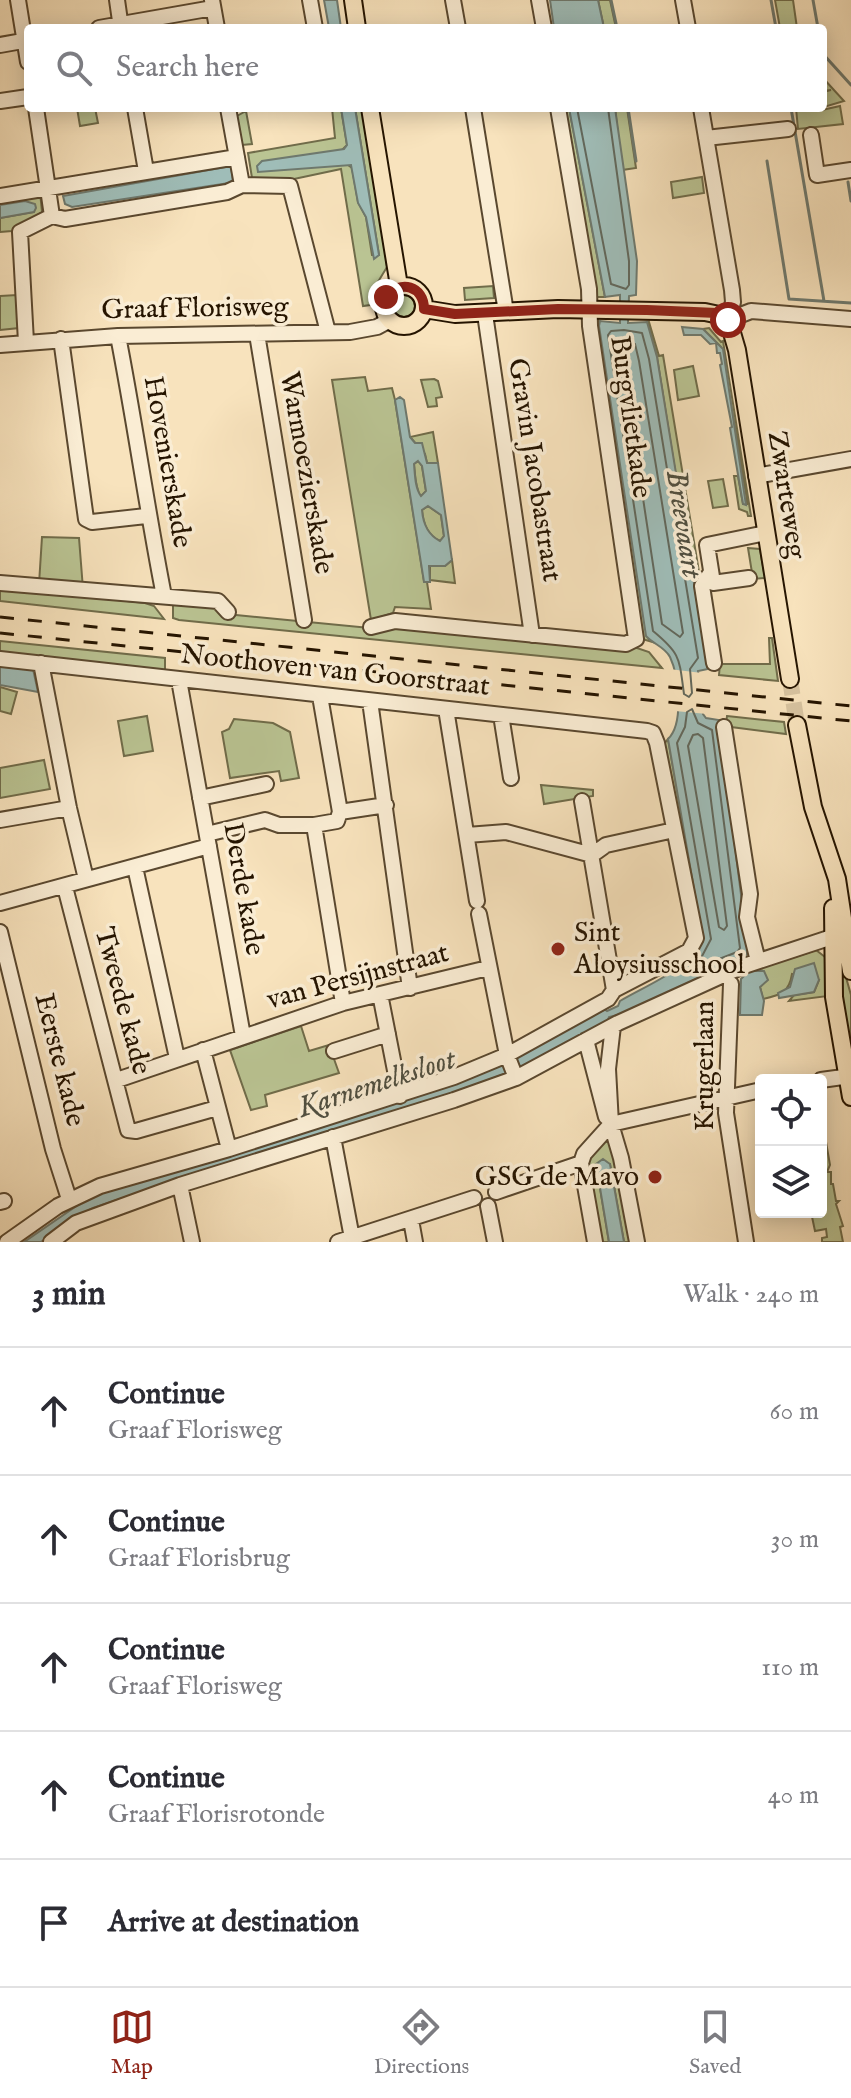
<!DOCTYPE html>
<meta charset="utf-8">
<style>
:root{--surface:#fff;--page:#f2f2f3;--text:#2b2b33;--muted:#7c7c81;--line:#e1e1e2;--accent:#8f2418}
body{margin:0;font-family:"IM FELL English",serif;background:var(--page);color:var(--text)}
.controls{position:absolute;right:24px;bottom:24px;display:grid;overflow:hidden;border-radius:8px;box-shadow:0 4px 20px #0003}
.controls button{width:72px;height:72px;display:grid;place-items:center;padding:0;border:0;border-bottom:2px solid var(--line);background:var(--surface);color:var(--text);font:40px sans-serif}
.stop{position:absolute;width:24px;height:24px;margin:-18px;border:6px solid #8f2418;border-radius:50%;background:#fff}
.stop.end{background:#8f2418;border-color:#fff;box-shadow:0 2px 8px #0008}
.list{margin:0;padding:0;list-style:none}
h2{display:flex;justify-content:space-between;align-items:center;height:104px;margin:0;padding:0 32px;font-size:34px}
h2 small{font-size:26px;font-weight:400;color:var(--muted)}
.list li{display:grid;grid-template-columns:52px 1fr auto;gap:24px;align-items:center;box-sizing:border-box;height:128px;padding:0 32px;border-top:2px solid var(--line)}
.list b{display:block;font-size:30px;white-space:nowrap}
.list p{margin:0;font-size:26px;white-space:nowrap;color:var(--muted)}
.list em{font-size:26px;font-style:normal;color:var(--muted)}
.icon{flex:none;width:44px;height:44px;fill:none;stroke:currentColor;stroke-width:2;stroke-linecap:round;stroke-linejoin:round}
.map{position:relative;flex:none;width:851px;height:1242px;overflow:hidden}
.search{position:absolute;background:var(--surface);box-shadow:0 4px 20px #0003;left:24px;right:24px;top:24px;height:88px;display:flex;align-items:center;gap:20px;box-sizing:border-box;padding:0 28px;border-radius:8px;color:var(--muted);font-size:30px}
.sheet{height:744px;background:var(--surface)}
nav{display:flex;justify-content:space-around;align-items:center;box-sizing:border-box;height:112px;border-top:2px solid var(--line);background:var(--surface);font-size:22px;color:var(--muted)}
nav a{display:grid;justify-items:center;gap:4px}
nav .on{color:var(--accent)}
.map>svg:first-child{display:block}
</style>
<div class="map">
<svg width="851" height="1242" viewBox="0 0 851 1242">
<rect width="100%" height="100%" fill="#f8e3bd"/>
<filter id="stains"><feTurbulence type="fractalNoise" baseFrequency=".0025" numOctaves="4"/><feColorMatrix values="0 0 0 0 .2 0 0 0 0 .09 0 0 0 0 .02 0 0 0 .5 -.17"/></filter>
<radialGradient id="worn" r=".72"><stop offset=".6" stop-color="#630" stop-opacity="0"/><stop offset="1" stop-color="#630" stop-opacity=".3"/></radialGradient>
<!-- green -->
<path fill="#bac493" stroke="#706c4a" stroke-width="2" d="M598,0H610L616,28H604Z
M775,0H793L797,28H780Z
M823,78L844,101L824,107L823,92L831,90L823,91Z
M840,106L843,124L798,129L796,108L822,110Z
M77,108H95L98,123L80,126Z
M332,108H341L347,145L341,151L347,164L352,168L358,202L366,217L372,255H379L355,108H363L379,196L387,267L373,290L370,305L363,306L341,169L294,179L252,178L248,153L335,138Z
M561,108H569L605,297H593Z
M615,108H627L636,168L622,170Z
M246,111L252,144L242,145L237,116Z
M702,177L704,193L673,198L671,182Z
M40,192L42,212L12,231L0,232V218L33,212L25,201L0,205V199Z
M493,286L494,298L465,300L464,288Z
M17,295L19,328L0,330V296Z
M393 306a11 11 0 1 1 22 0a11 11 0 1 1-22 0Z
M593,320L600,321L599,326L649,640L656,643L642,639Z
M647,322H649L659,356L663,355L699,572L708,571V574L698,575L695,569L712,670L708,669L700,628L657,357Z
M709,328L721,342L723,341L751,516H748L747,512L739,509L734,476H738L743,504H747L746,494L721,347L703,329Z
M693,366L699,396L678,400L674,370Z
M365,377L368,391L392,388L395,400L424,581L427,582L431,609L395,607L393,613L371,620L332,380Z
M434,379L438,381L442,397L436,398L437,406L428,407L421,380Z
M433,432L438,463H427L425,454L410,437Z
M418,461L422,466L426,491L421,497C415,489 415,474 414,464Z
M723,479L728,506L713,508L708,481Z
M428,506L441,515L444,536L440,541C427,535 423,523 422,510Z
M42,537L79,538L83,589L39,584Z
M748,548L760,549L765,578L753,579Z
M452,560L455,583L430,580V565L445,566Z
M0,587L145,603L154,606L164,619L0,601Z
M173,599L218,604L226,614L380,629L394,624L631,646L649,652L662,668L179,620L173,618Z
M769,638H772L778,681L719,675L720,664H770Z
M0,641L165,658V671L0,654Z
M0,687L17,692L11,714L0,711Z
M147,716L153,751L124,756L118,721Z
M727,716L784,722L786,734L731,727L726,724Z
M234,719L273,723L290,732L299,778L281,781L279,771L230,778L222,732L229,729Z
M668,739L686,840L681,831L663,745Z
M44,760L50,789L0,798V768Z
M541,785L593,790V796L544,804Z
M816,950L825,957L828,996L789,1001L794,995L814,992L819,980L792,974C789,993 781,995 763,999L760,987L767,980L752,971Z
M839,953L851,995V1065L838,1002Z
M301,1026L309,1051L329,1045L339,1073L265,1095L267,1106L251,1110L230,1050Z
M822,1137V1142H826L830,1165L827,1172H831V1184H833L836,1201H839L836,1204L843,1226L840,1227L843,1242H822V1238L827,1237L826,1229L815,1231L811,1212H821Z
M605,1142H612L633,1242H624L610,1164H596L609,1242H599L586,1166L588,1157Z"/>
<!-- water -->
<path fill="#9fbdb8" stroke="#6e796e" stroke-width="2" fill-rule="evenodd" d="M324,0H337L341,28H329Z
M550,0H598L604,28H554Z
M341,108H355L379,255L374,259L366,217L358,203L351,165L258,172L257,166L262,161L344,149L347,145Z
M569,108H615L637,261L636,295L629,296L628,323L647,322L657,357L708,669L698,671L703,714L706,718L719,720L748,950L745,957L752,971H764L768,980L760,987L764,1001L762,1015H740L741,979L746,974L738,959L625,1013L609,1017L607,1022L519,1068L513,1056L604,1009L607,1011L618,1006L620,1001C647,985 689,969 703,941L668,739C684,724 679,676 670,657C665,647 653,644 646,636L599,326L600,321L620,323V295L605,297Z
M231,166L233,181L229,183L72,207L65,204L63,196Z
M25,201L35,204L36,208L34,212L0,218V205Z
M682,327L703,329L723,349L746,505L743,504L730,428L732,427L720,365L722,364L720,353H717L716,343L710,344L701,335H684Z
M400,397L404,400L410,437L415,443H422L427,463H438L452,560L445,566H429L430,582H424L395,400ZM418,461L422,466L426,491L421,496C415,489 415,474 414,464ZM428,506L441,515L444,536L440,541C428,535 423,523 422,510Z
M0,665L33,669L38,692L0,685Z
M814,963L819,980L814,992L779,998L778,993L790,987L795,969Z
M504,1061L510,1072L439,1098L236,1160L93,1208L73,1218L41,1242H24L94,1194Z
M603,1159L610,1164L624,1242H609L596,1164Z"/>
<!-- pier -->
<path fill="#f8e3bd" d="M669,669L702,673L707,714L675,711Z"/>
<g fill="none" stroke-linecap="round" stroke-linejoin="round">
<!-- shore -->
<path stroke="#62685c" stroke-width="2" d="M577,108L611,284L626,289L629,285V261L608,108
M624,330L642,333L649,359L698,658L690,669L692,693L689,697L684,694C679,658 681,654 653,631L608,335L611,331Z
M624,341L635,344L639,361L683,633L680,637L662,624L620,346Z
M692,709L698,723L712,730L740,948L737,952L704,965L700,960L711,939L677,743L685,727L687,712Z
M698,734L703,738L727,926L724,930L719,927L688,746L693,735Z"/>
<!-- stream -->
<path stroke="#6e796e" stroke-width="3" d="M611,0L617,28
M771,0L776,28
M813,0L818,28
M823,54L851,85
M628,108L636,161
M791,108L824,301
M767,161L789,299L851,303
M848,182L851,201"/>
<!-- major-tunnel -->
<path stroke="#d8c4a1" stroke-width="16" stroke-dasharray="16 8" stroke-linecap="butt" d="M790,679L797,725"/>
<!-- minor casing -->
<g stroke="#5a482f" stroke-width="18">
<path id="minor" d="M18,0L28,62
M117,0L121,28
M212,0L217,28
M310,0L315,28
M453,0L458,28
M539,0L544,28
M683,0L688,28
M99,28L213,8
M0,45L28,40
M0,101L28,97
M36,108L52,216
M135,108L146,171
M228,108L242,185
M473,108L506,312
M701,108L732,290L733,302L728,320
M811,135L817,175L851,170
M706,138L788,129
M0,196L237,157
M485,314L532,635
M728,320L751,311L851,319
M257,334L304,620
M118,336C135,423 147,510 164,596
M61,339L86,519L92,522L146,516L148,514
M26,342L20,232L52,216L65,219L227,192L242,185L290,186L328,332
M0,345L118,336L350,332L377,327L390,320
M756,476L851,459
M711,572L702,586L714,663
M749,578L713,583L707,545L766,533
M0,583L218,601L228,612
M371,627L395,621L626,644L636,639L590,326L589,289L558,108
M0,659L647,731L653,733L657,743L696,938L689,951L614,990L608,999L507,1055L454,1077L229,1149L100,1186L58,1206L7,1242
M41,663L69,808L86,879
M179,680L243,1036
M320,696L340,812
M370,701L410,988
M446,709L477,901
M501,715L511,778
M724,727L750,894L747,917L758,961
M200,798L266,784
M582,801L614,990
M0,820L69,808
M314,825L343,1003
M207,834L265,820L279,825H314L337,821L340,812L386,805
M467,835L506,832L592,855L606,845L674,830
M135,867L177,1058
M65,887L128,1130L136,1131L217,1108
M0,903L209,846
M479,914L507,1055L516,1078
M0,932L53,1149L69,1199
M731,984L726,1113L746,1242
M380,994L400,1096
M613,1026L608,1069L611,1124L621,1158L637,1242
M586,1040L606,1117
M203,1050L229,1149
M334,1051L388,1034
M117,1080L343,1003L488,968
M821,1080L851,1076
M611,1124L761,1090
M333,1137L352,1238
M180,1185L192,1242
M496,1192L581,1163
M0,1202L4,1201
M488,1206L495,1242
M411,1220L415,1242
M51,1242L76,1223L180,1185L454,1100L516,1078L618,1023L741,967L841,934
M338,1242L474,1198
M595,1242L581,1163L584,1154L611,1124"/>
</g>
<!-- major casing -->
<g stroke="#251400" stroke-width="20">
<path id="major" d="M353,0L357,28
M370,108L399,286
M384 306a20 20 0 1 1 40 0a20 20 0 1 1-40 0Z
M424,309L455,314L558,309L705,312L724,316L730,326L737,350L790,679
M797,725L813,807L837,879L851,971
M833,908L834,997L851,1097"/>
</g>
<!-- minor -->
<use href="#minor" stroke="#faedd4" stroke-width="14"/>
<!-- major -->
<use href="#major" stroke="#f8e3bd" stroke-width="16"/>
<!-- rail -->
<path stroke="#251400" stroke-width="3" stroke-dasharray="14 14" stroke-linecap="butt" d="M0,617L851,706
M0,633L851,721"/>
</g>
<g fill="none" stroke-linecap="round" stroke-linejoin="round">
<!-- route -->
<path stroke="#8f2418" stroke-width="10" d="M386,297C400,279 424,286 424,309L455,314L558,309L647,310L717,313L728,320"/>
</g>
<!-- markers -->
<g fill="#8f2418" stroke="#faedd4" stroke-width="3">
<circle cx="558" cy="949" r="8"/>
<circle cx="655" cy="1177" r="8"/>
</g>
<g text-anchor="middle" dominant-baseline="central" stroke-width="7" stroke-linejoin="round" paint-order="stroke">
<!-- street labels -->
<g font-size="28" fill="#251400" stroke="#faedd4">
<text transform="translate(195 309) rotate(-1)">Graaf Florisweg</text>
<text transform="translate(630 417) rotate(82)">Burgvlietkade</text>
<text transform="translate(167 462) rotate(80)">Hovenierskade</text>
<text transform="translate(534 470) rotate(81)">Gravin Jacobastraat</text>
<text transform="translate(306 473) rotate(80)">Warmoezierskade</text>
<text transform="translate(786 495) rotate(81)">Zwarteweg</text>
<text transform="translate(335 671) rotate(6)">Noothoven van Goorstraat</text>
<text transform="translate(243 889) rotate(80)">Derde kade</text>
<text transform="translate(358 977) rotate(-15)">van Persijnstraat</text>
<text transform="translate(122 1001) rotate(75)">Tweede kade</text>
<text transform="translate(59 1060) rotate(76)">Eerste kade</text>
<text transform="translate(705 1066) rotate(-90)">Krugerlaan</text>
</g>
<!-- poi labels -->
<g font-size="28" fill="#251400" stroke="#faedd4" text-anchor="start">
<text x="574" y="933">Sint<tspan x="574" dy="32">Aloysiusschool</tspan></text>
<text x="639" y="1177" text-anchor="end">GSG de Mavo</text>
</g>
<!-- water labels -->
<g font-size="30" font-style="italic" fill="#504f40" stroke="#faedd4">
<text transform="translate(683 524) rotate(81)">Breevaart</text>
<text transform="translate(377 1084) rotate(-18)">Karnemelksloot</text>
</g>
</g>
<rect width="100%" height="100%" filter="url(#stains)"/>
<rect width="100%" height="100%" fill="url(#worn)"/>
</svg>
<div class="controls">
<button><svg class="icon" aria-label="locate" viewBox="0 0 24 24"><circle cx="12" cy="12" r="6"/><path d="M12 2v4M12 18v4M2 12h4M18 12h4"/></svg></button>
<button><svg class="icon" aria-label="layers" viewBox="0 0 24 24"><path d="M12 4l9 5-9 5-9-5zM3 14l9 5 9-5"/></svg></button>
</div>
<div class="stop" style="left:728px;top:320px"></div>
<div class="stop end" style="left:386px;top:297px"></div>
<div class="search"><svg class="icon" aria-label="search" viewBox="0 0 24 24"><circle cx="10" cy="10" r="6"/><path d="M15 15l6 6"/></svg>Search here</div>
</div>
<section class="sheet">
<h2>3 min<small>Walk · 240 m</small></h2>
<ul class="list">
<li><svg class="icon" aria-label="ahead" viewBox="0 0 24 24"><path d="M12 20V5M6 11l6-6 6 6"/></svg><div><b>Continue</b><p>Graaf Florisweg</p></div><em>60 m</em></li>
<li><svg class="icon" aria-label="ahead" viewBox="0 0 24 24"><path d="M12 20V5M6 11l6-6 6 6"/></svg><div><b>Continue</b><p>Graaf Florisbrug</p></div><em>30 m</em></li>
<li><svg class="icon" aria-label="ahead" viewBox="0 0 24 24"><path d="M12 20V5M6 11l6-6 6 6"/></svg><div><b>Continue</b><p>Graaf Florisweg</p></div><em>110 m</em></li>
<li><svg class="icon" aria-label="ahead" viewBox="0 0 24 24"><path d="M12 20V5M6 11l6-6 6 6"/></svg><div><b>Continue</b><p>Graaf Florisrotonde</p></div><em>40 m</em></li>
<li><svg class="icon" aria-label="arrive" viewBox="0 0 24 24"><path d="M6 21V4h12l-3 4 3 4H6"/></svg><div><b>Arrive at destination</b></div></li>
</ul>
</section>
<nav>
<a class="on"><svg class="icon" aria-label="map" viewBox="0 0 24 24"><path d="M3 6l6-2 6 2 6-2v14l-6 2-6-2-6 2zM9 4v14M15 6v14"/></svg>Map</a>
<a><svg class="icon" aria-label="directions" viewBox="0 0 24 24"><path d="M12 3l9 9-9 9-9-9zM9 14v-3h6M13 9l2 2-2 2"/></svg>Directions</a>
<a><svg class="icon" aria-label="saved" viewBox="0 0 24 24"><path d="M7 4h10v16l-5-4-5 4z"/></svg>Saved</a>
</nav>
